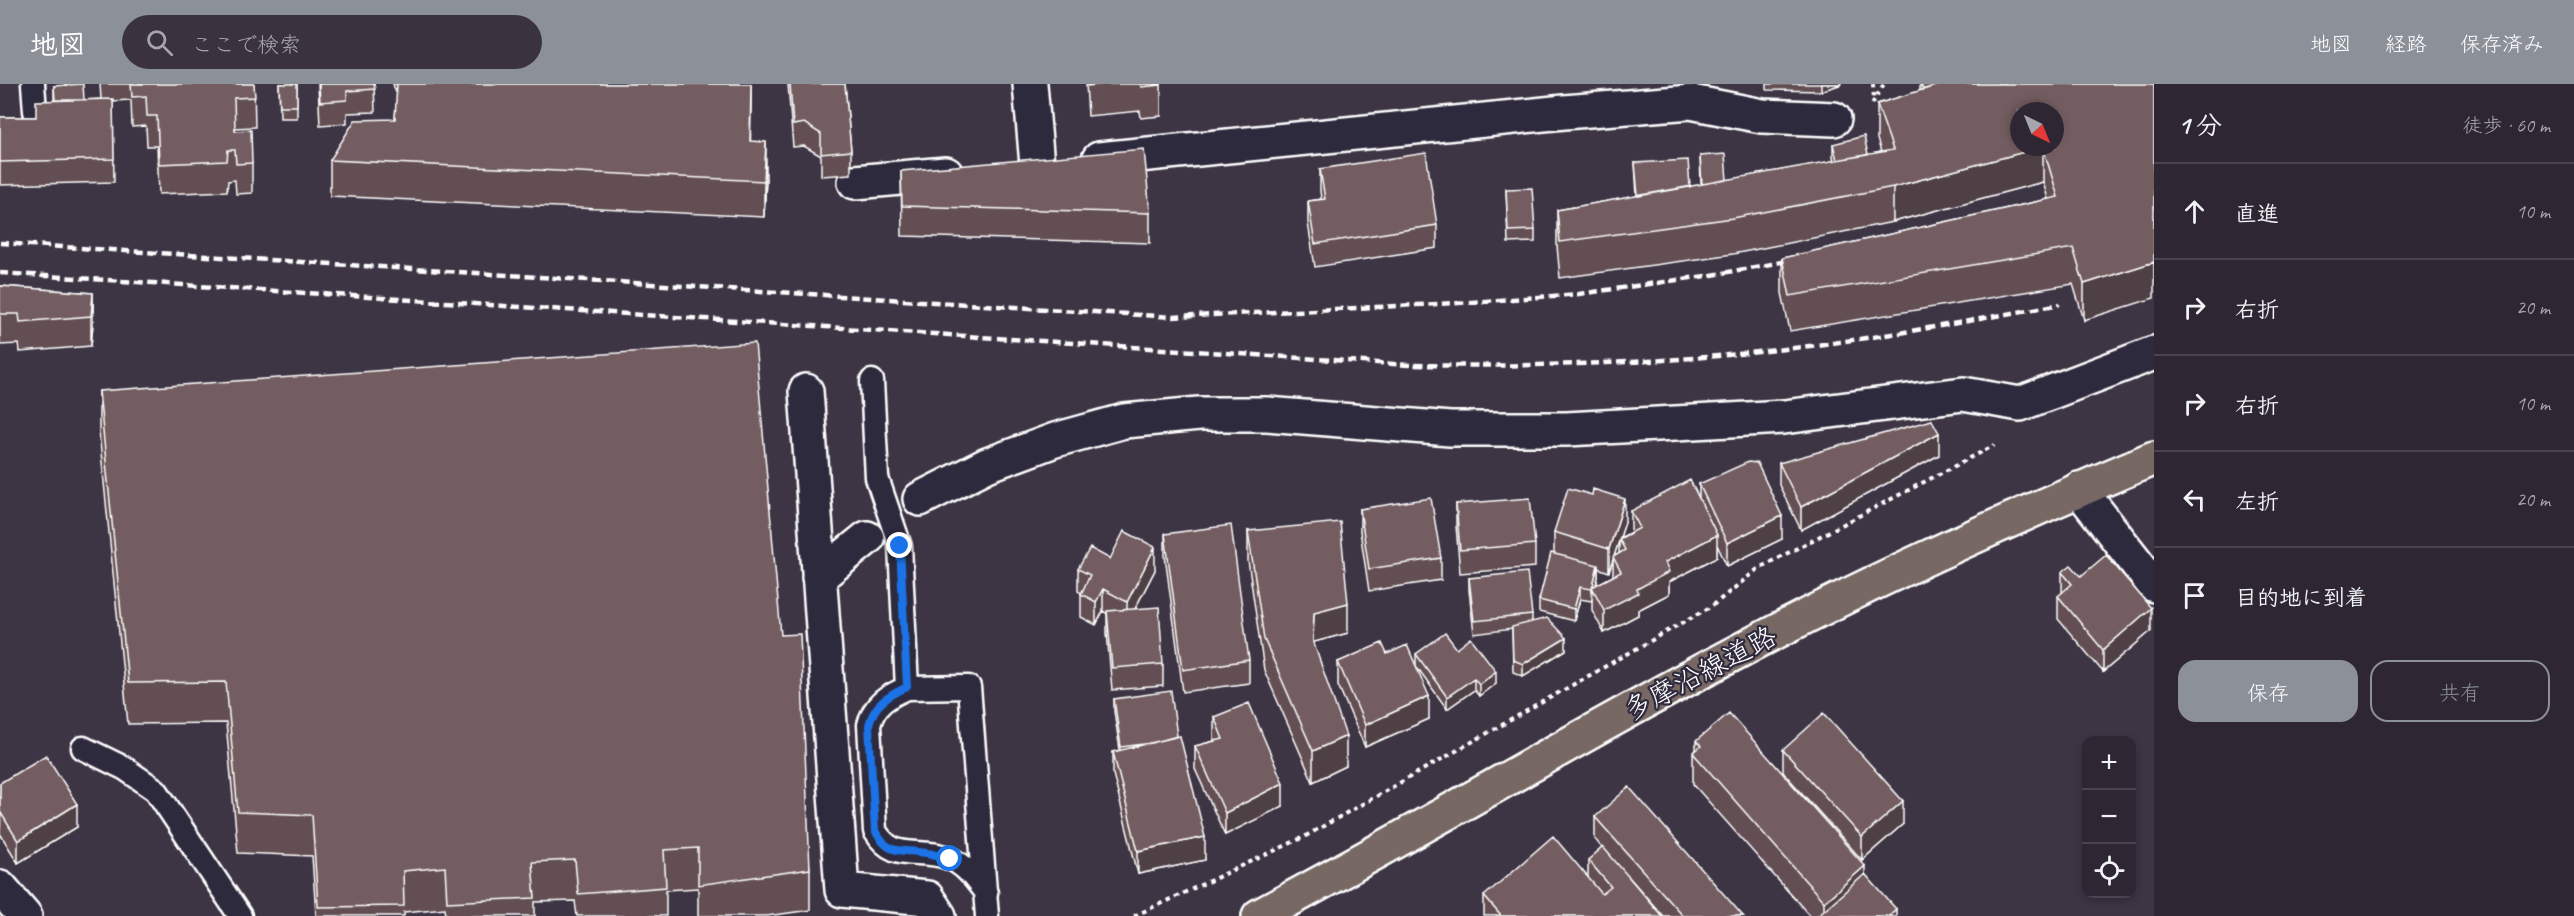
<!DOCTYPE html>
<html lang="ja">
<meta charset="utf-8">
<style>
:root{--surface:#2e2733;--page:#3a333f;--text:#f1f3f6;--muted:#a7a5ac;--line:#49444e;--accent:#8c9099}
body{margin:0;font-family:Caveat,"Klee One",sans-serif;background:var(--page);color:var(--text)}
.controls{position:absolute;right:18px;bottom:18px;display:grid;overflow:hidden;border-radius:12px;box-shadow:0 3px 9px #0003}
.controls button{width:54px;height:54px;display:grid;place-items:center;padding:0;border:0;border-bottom:2px solid var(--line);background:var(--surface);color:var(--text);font:30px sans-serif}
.compass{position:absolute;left:2010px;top:18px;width:54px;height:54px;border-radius:50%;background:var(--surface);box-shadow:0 3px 9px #0003;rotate:137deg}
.stop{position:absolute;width:18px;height:18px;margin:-14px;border:4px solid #1a73e8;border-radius:50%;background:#fff}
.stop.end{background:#1a73e8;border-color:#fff;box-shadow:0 2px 6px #0008}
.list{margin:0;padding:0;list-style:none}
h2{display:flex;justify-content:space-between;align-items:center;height:78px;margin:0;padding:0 24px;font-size:26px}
h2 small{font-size:20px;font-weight:400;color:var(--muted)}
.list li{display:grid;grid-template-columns:39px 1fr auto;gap:18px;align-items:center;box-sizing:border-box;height:96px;padding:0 24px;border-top:2px solid var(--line)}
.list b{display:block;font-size:22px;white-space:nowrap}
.list em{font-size:20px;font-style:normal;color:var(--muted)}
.actions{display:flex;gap:12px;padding:18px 24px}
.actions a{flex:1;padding:14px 0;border:2px solid var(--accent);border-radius:18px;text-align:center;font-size:21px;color:var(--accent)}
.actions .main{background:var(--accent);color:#fff}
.icon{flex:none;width:33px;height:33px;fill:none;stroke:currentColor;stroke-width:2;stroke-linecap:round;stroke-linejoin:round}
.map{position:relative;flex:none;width:2154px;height:832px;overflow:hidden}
header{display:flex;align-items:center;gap:36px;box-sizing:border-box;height:84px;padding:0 30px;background:var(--accent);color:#fff}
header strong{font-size:28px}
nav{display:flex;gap:33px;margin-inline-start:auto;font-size:21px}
.search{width:420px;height:54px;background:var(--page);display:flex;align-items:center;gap:15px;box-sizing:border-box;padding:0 21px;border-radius:33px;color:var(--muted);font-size:22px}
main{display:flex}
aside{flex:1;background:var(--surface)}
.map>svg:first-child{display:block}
</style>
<header>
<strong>地図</strong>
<div class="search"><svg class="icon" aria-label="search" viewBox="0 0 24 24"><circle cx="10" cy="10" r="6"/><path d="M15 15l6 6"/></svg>ここで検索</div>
<nav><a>地図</a><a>経路</a><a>保存済み</a></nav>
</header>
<main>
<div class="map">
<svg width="2154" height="832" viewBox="0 0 2154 832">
<rect width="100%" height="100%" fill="#3d3444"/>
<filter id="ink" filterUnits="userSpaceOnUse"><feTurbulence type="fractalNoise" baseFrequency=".0167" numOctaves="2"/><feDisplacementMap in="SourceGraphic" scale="12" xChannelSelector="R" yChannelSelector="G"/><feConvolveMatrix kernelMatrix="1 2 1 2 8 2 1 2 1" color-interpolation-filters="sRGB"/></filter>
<g filter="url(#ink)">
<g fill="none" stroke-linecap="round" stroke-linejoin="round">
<!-- lane casing -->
<g stroke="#fff" stroke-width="27">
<path id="lane" d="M33,0L35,27
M872,297L877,394L900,462L907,604L969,603L987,832
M907,604C888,612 874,620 869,641L875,747C895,780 917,762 949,774C966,781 975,795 986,809
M83,664L124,684L156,706L240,832"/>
</g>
<!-- street casing -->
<g stroke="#fff" stroke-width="38">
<path id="street" d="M1030,0L1037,81
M1099,75L1564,28L1691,18L1762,32L1834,35
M855,98L946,90
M806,307L842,806L927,814L939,832
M2079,405L2154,501
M920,415L987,381L1055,356L1124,337L1199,330H1267L1450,345H1567L1784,333L1963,310L2020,320L2154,269
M819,493L867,454
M0,803L25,832"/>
</g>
<!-- primary casing -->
<g stroke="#fff" stroke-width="38">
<path id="primary" d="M1259,832C1438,737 1611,632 1791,540C1910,479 2031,426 2154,374"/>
</g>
<!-- path -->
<path stroke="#fff" stroke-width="4" stroke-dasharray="4.5 4.5" stroke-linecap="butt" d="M1873,0L1874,17
M1872,20L1884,0
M1134,832L1304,753L1712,522L1759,484L1995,361"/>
<!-- lane -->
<use href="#lane" stroke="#2f2a3d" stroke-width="22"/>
<!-- street -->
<use href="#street" stroke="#2f2a3d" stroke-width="33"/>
<!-- primary -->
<use href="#primary" stroke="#776864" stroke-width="33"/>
<!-- rail -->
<path stroke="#fff" stroke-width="4.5" stroke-dasharray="9 4.5" stroke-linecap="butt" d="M0,159L1173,233L1458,219L1579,210L1712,191L1797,175
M0,189L1409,281C1532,283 1655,280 1777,266C1872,255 1966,238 2060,220"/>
</g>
<!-- wall -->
<path fill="#635053" stroke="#fff" stroke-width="1.5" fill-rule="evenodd" d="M100,0H254L255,43L235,44V47L252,79V109L236,110L235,96L228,97L227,107L159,110L157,62H147L146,42L132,43L131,16L113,17L114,98L0,101V33H36L54,16V2L84,16L101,15Z
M279,0H297V34H280Z
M318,0H374L375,28L347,29V39L320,41Z
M393,0H751L750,57L766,94L764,133L330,112V76L395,35L397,12Z
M788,0H845L851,67V90L821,92V72L804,62L793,63Z
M1086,0H1161V32L1141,34L1140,27L1088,32Z
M1767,0H1842L1821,7L1767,6Z
M1920,0H2154L2084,236L2073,200L1790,247L1782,209V174L2048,115L2043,98L1893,138L1733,170L1560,194L1557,162V126L1637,112L1635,79L1690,102L1701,101L1700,72L1727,96L1834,77L1833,72V60L1868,71L1881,68L1877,55V20L1920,7Z
M1320,85L1437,141V164L1315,183L1308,139V117L1321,115L1320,107Z
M901,87L1150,129V159L902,152Z
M1506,105L1535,146V158L1508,159Z
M0,202L93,209V239L91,262L20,268L19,260L0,261Z
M99,307L781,551L810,785V826L767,832H698V804L666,806V832H577L575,817L535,818V832H446L445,824L404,828V832H316L312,772L238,769L226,639L128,640L99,348Z
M1939,371L1801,446L1779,401V379Z
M1699,400L1782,455L1727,482L1717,461V473L1669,498V510L1638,526V531L1604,549L1592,526V515V517L1580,515L1574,537L1539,528V516L1554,470V448L1625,438L1620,454L1631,448V427L1699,414ZM1619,457V470L1614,472ZM1613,475V492L1596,501L1598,493V484L1609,488Z
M1456,420L1535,460V483L1460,489L1456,442Z
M1360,425L1441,474V496L1369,507L1360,447Z
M1248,447L1348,549L1314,558V561L1346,682L1313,698L1264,586L1248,477Z
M1165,450L1249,576V599L1183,608L1165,472Z
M1110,475L1155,486L1135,525L1163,580V602L1112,606L1107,549V530L1103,527L1096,541L1081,533V509L1078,507V485Z
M2062,488L2081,492L2151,547L2103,588L2058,535V512L2062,509Z
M1469,494L1532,531V538L1566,566L1523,592L1513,588L1512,545L1474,550L1469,506Z
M1457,565L1496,599L1479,612L1474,606L1447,625L1417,583L1429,635L1365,663L1338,601V578L1387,570L1416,581V570Z
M1114,615L1177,652L1205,776L1138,790L1113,690V668L1120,666L1114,627Z
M1214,633L1283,722L1225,751L1195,685V662L1214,657Z
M1696,657L1865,790L1896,832H1810L1693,700V669L1696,666Z
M1783,666L1903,740L1862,776L1783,688Z
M0,699L77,743L18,779L1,751L0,752Z
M1595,733L1743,832H1663L1628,792L1662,832H1484V812L1588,793V776L1602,764L1595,755Z"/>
<!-- shaded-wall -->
<path fill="#504144" stroke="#fff" stroke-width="1.5" d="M751,0V21L750,92V57Z
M1821,0H1842L1821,7Z
M766,58V94L764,133V97Z
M2043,63V98L1893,138V103Z
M2154,178V214L2084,236V200Z
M93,209V239L91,262V232Z
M1939,349V371L1801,446V423Z
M1625,415V438L1609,488V465Z
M1782,432V455L1727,482V459Z
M1717,451V473L1669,498V510L1638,526V531L1604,549V526L1637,505L1665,478Z
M1155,463V486L1127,540V518Z
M1598,481V493L1594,508L1592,503V517V505Z
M1580,503V515L1574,537V525Z
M1103,505V527L1096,541V518Z
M1348,519V549L1314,558L1313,587V557L1314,528Z
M2151,524V547L2103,588V566Z
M1566,554V566L1523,592V580Z
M1496,587V599L1479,612V600Z
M1474,594V606L1447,625V613Z
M1429,612V635L1365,663V641Z
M1346,652V682L1313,698V667Z
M1283,699V722L1225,751V729Z
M1903,717V740L1862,776V753Z
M77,720V743L18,779V757Z
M0,729H1L0,752Z
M1205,753V776L1138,790V767Z
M1865,782V812L1824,832V818Z
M1896,825V832H1888Z"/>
<!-- building -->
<path fill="#735d61" stroke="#fff" stroke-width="1.5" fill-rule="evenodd" d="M83,0L84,16H55L54,2Z
M131,0H254L255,13L234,14L235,47L251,46L252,79L236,80L235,66H228L227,77L159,80L157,32H147L146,12L132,13Z
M279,0H297V22H280Z
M319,0H374L375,5L347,7V16L320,18Z
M397,0H751L750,57L766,58L764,97L330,76L355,36L395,35Z
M790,0H845L851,67L821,70V50L804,39L793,41Z
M1088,0H1104L1088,2Z
M1140,0H1161V1L1141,3Z
M1921,0H1941L1923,6Z
M1941,0H2154V178L2084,200L2073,164L1790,212L1782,174L2058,113L2043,63L1893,103L1733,134L1560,158L1557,126L1893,66L1877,20ZM2019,27H2055V63H2019Z
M113,15L114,75L0,78V33H36V17Z
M1864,52L1868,71L1837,76L1833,60Z
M1144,65L1150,129L902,122L901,87Z
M1426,69L1437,141L1315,160L1308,117L1325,115L1320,85Z
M1725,70L1727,96L1702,100L1700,72Z
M1688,76L1690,103L1638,112L1635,79Z
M1532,104L1535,146L1508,147L1506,105Z
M0,202L93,209L91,232L20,238L19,230H0Z
M755,259L781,551L800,550L810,785L698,801V764L664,766L666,803L578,810L575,776L532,778L535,814L447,818L445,783L403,787L404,822L318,823L312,731L238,728L226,598L128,599L99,307Z
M1932,336L1939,349L1801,423L1779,379Z
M1748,378L1757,379L1782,432L1727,459L1699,400Z
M1690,396L1717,451L1665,478L1669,488L1637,505L1638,509L1604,526L1592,503L1621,488L1613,473L1625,466L1619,455L1640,444L1631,427Z
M1568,404L1592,411L1593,405L1625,415L1609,465L1554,448Z
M1431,414L1441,474L1369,485L1360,425Z
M1530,414L1535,460L1460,466L1456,420Z
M1340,438L1348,519L1314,528L1313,557L1346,652L1313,667L1264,555L1248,447Z
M1231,441L1249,576L1183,586L1165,450Z
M1124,447L1155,463L1127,518L1103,505L1096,518L1081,510L1090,491L1078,485L1090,464L1110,475Z
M1551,469L1598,481L1592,505L1580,503L1574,525L1539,516Z
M2106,471L2151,524L2103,566L2058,512L2072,500L2062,488L2071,481L2081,492Z
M1527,488L1532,531L1474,537L1469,494Z
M1159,523L1163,580L1112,584L1107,527Z
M1547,534L1566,554L1523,580L1513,576L1512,543Z
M1445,549L1457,565L1471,554L1496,587L1479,600L1474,594L1447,613L1416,570Z
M1382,559L1387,570L1407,561L1429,612L1365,641L1338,578Z
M1171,607L1177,652L1152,659L1121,663L1114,615Z
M1249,619L1283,699L1225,729L1195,662L1223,655L1214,633Z
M1729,629L1865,782L1824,818L1693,669L1701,662L1696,657Z
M1824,629L1903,717L1862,753L1783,666Z
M1180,652L1205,753L1138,767L1113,668Z
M46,671L77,720L18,757L1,729H0V699Z
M1629,703L1743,832H1683L1595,733Z
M1553,752L1602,810L1611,803L1588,776L1603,763L1662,832H1501L1484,812Z
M1865,790L1896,825L1888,832H1817Z"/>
</g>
<g fill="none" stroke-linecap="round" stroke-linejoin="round" filter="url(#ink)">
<!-- route -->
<path stroke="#1a73e8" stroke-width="8" d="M900,462L907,603C888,612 874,620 869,641L875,747C891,774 901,764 927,769C935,770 943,773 950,775"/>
</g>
<g text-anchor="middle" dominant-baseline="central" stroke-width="4.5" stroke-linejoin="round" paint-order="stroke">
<!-- street labels -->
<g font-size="28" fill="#fff" stroke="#2f2a3d">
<text transform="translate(1700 589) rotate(-28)">多摩沿線道路</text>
</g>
</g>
</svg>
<div class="controls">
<button>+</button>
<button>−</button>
<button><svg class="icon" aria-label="locate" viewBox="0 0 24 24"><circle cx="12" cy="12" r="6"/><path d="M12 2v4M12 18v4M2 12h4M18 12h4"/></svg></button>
</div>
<svg class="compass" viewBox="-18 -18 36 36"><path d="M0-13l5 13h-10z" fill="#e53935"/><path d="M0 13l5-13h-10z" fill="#a7a5ac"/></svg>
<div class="stop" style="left:950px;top:775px"></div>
<div class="stop end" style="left:900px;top:462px"></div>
</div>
<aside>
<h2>1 分<small>徒歩 · 60 m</small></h2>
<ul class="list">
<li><svg class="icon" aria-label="ahead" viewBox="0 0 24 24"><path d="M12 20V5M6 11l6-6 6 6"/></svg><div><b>直進</b></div><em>10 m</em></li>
<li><svg class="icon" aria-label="right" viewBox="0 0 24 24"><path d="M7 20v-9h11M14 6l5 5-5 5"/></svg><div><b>右折</b></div><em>20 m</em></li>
<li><svg class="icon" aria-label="right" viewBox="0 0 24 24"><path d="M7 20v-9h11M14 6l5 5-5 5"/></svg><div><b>右折</b></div><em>10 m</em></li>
<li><svg class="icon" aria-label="left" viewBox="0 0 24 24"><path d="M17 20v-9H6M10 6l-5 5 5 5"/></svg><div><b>左折</b></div><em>20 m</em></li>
<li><svg class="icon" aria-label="arrive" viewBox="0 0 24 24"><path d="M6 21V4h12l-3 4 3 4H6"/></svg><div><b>目的地に到着</b></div></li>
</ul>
<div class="actions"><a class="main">保存</a><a>共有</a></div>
</aside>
</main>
